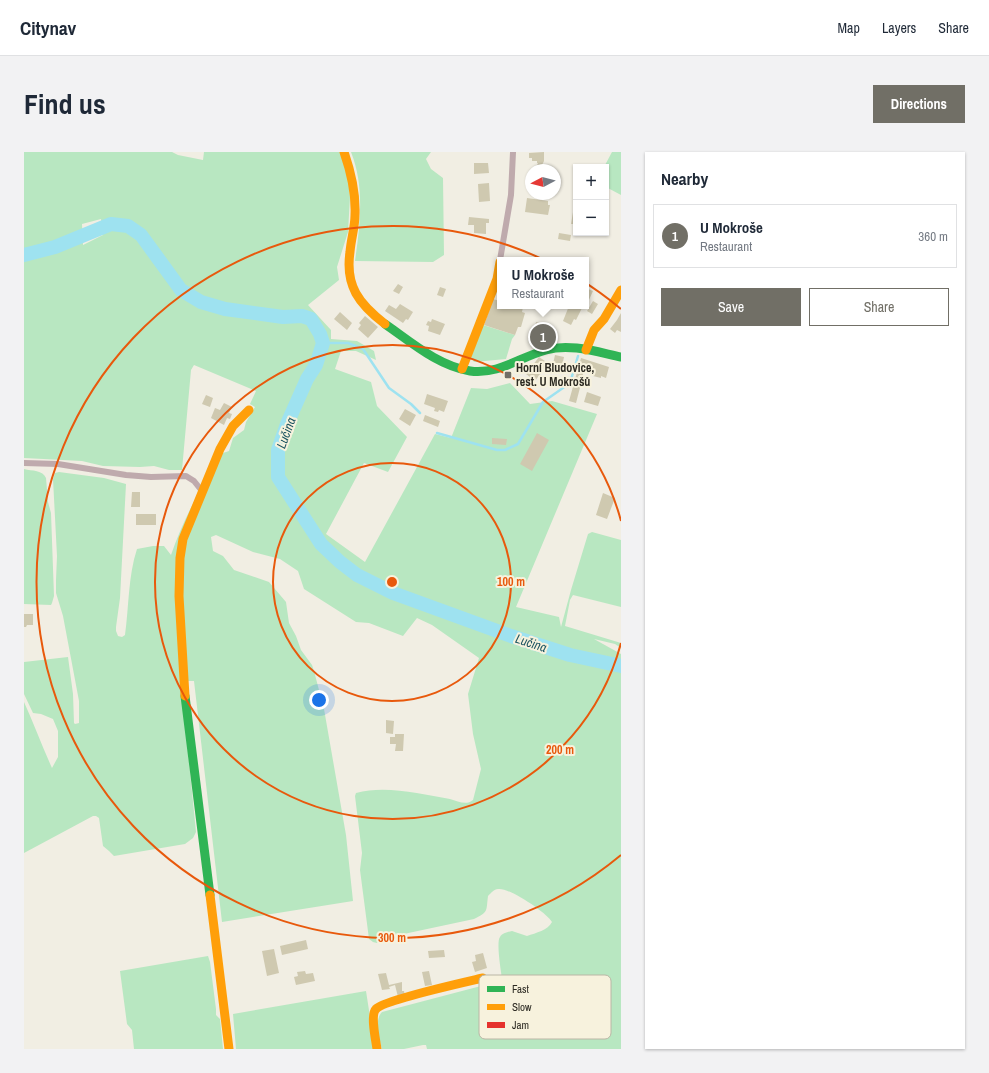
<!DOCTYPE html>
<meta charset="utf-8">
<style>
:root{--surface:#fff;--page:#f2f2f3;--text:#1f2937;--muted:#747a83;--line:#e0e1e3;--accent:#716f66}
body{margin:0;font-family:"Archivo Narrow",sans-serif;background:var(--page);color:var(--text)}
.controls{position:absolute;right:12px;top:12px;display:grid;overflow:hidden;border-radius:0px;box-shadow:0 1px 3px #0004}
.controls button{width:36px;height:36px;display:grid;place-items:center;padding:0;border:0;border-bottom:1px solid var(--line);background:var(--surface);color:var(--text);font:20px sans-serif}
.compass{position:absolute;left:501px;top:12px;width:36px;height:36px;border-radius:50%;background:var(--surface);box-shadow:0 1px 3px #0004;rotate:263deg}
.you{position:absolute;left:295px;top:548px;width:14px;height:14px;margin:-10px;border:3px solid #fff;border-radius:50%;background:#1a73e8;box-shadow:0 0 0 6px #1a73e833}
.badge{display:grid;place-items:center;width:26px;height:26px;border-radius:50%;background:var(--accent);color:#fff;font-size:13px;font-weight:700}
.pin{position:absolute;translate:-50% -50%;border:2px solid #fff;box-shadow:0 1px 4px #0006}
.popup{position:absolute;left:473px;top:105px;width:92px;height:52px;box-sizing:border-box;display:grid;place-content:center;border-radius:0px;background:var(--surface);filter:drop-shadow(0 1px 3px #0005);font-size:13px;white-space:nowrap;color:var(--muted)}
.popup b{font-size:15px;color:var(--text)}
.popup::after{content:'';position:absolute;left:50%;top:100%;margin-left:-8px;border:8px solid transparent;border-top-color:var(--surface)}
.list{margin:0;padding:0;list-style:none}
h2{display:flex;justify-content:space-between;align-items:center;height:52px;margin:0;padding:0 16px;font-size:17px}
h2 small{font-size:13px;font-weight:400;color:var(--muted)}
.list li{display:grid;grid-template-columns:26px 1fr auto;gap:12px;align-items:center;box-sizing:border-box;height:64px;margin:0 8px 8px;padding:0 8px;border:1px solid var(--line);border-radius:0px}
.list b{display:block;font-size:15px;white-space:nowrap}
.list p{margin:0;font-size:13px;white-space:nowrap;color:var(--muted)}
.list em{font-size:13px;font-style:normal;color:var(--muted)}
.actions{display:flex;gap:8px;padding:12px 16px}
.actions a{flex:1;padding:9px 0;border:1px solid var(--accent);border-radius:0px;text-align:center;font-size:14px;color:var(--accent)}
.actions .main{background:var(--accent);color:#fff}
.map{position:relative;flex:none;width:597px;height:897px;overflow:hidden;border-radius:0px}
header{display:flex;align-items:center;gap:24px;box-sizing:border-box;height:56px;padding:0 20px;background:var(--surface);border-bottom:1px solid var(--line)}
header strong{font-size:19px}
nav{display:flex;gap:22px;margin-inline-start:auto;font-size:14px}
.intro{display:flex;align-items:center;justify-content:space-between;box-sizing:border-box;height:96px;padding:0 24px}
h1{margin:0;font-size:28px}
.button{padding:10px 18px;border-radius:0px;background:var(--accent);color:#fff;font-size:14px;font-weight:700}
main{display:flex;gap:24px;padding:0 24px}
aside{flex:1;background:var(--surface);border-radius:0px;box-shadow:0 1px 3px #0004}
.map>svg:first-child{display:block}
</style>
<header>
<strong>Citynav</strong>
<nav><a>Map</a><a>Layers</a><a>Share</a></nav>
</header>
<div class="intro"><h1>Find us</h1><a class="button">Directions</a></div>
<main>
<div class="map">
<svg width="597" height="897" viewBox="0 0 597 897">
<rect width="100%" height="100%" fill="#f1eee3"/>
<!-- green -->
<path fill="#b8e7c1" fill-rule="evenodd" d="M0,0H148L154,3L179,8L180,0H316L324,22L326,45L324,80L313,115L315,128L284,153L307,178V187L333,189L350,199L352,208L332,199H317L311,217L347,230L353,254L383,285L364,320L340,311L302,382L341,410L411,282L427,286L447,236L463,237L486,231L506,252L528,249L573,262L492,455L535,465L537,475L547,438L564,382L568,380L597,388V455L549,443L546,448L541,474L597,491V496L591,492L570,487L597,502V897H403L402,893H399L380,897H358C355,887 350,868 358,860L476,829L478,827C477,819 472,790 476,785C478,781 484,780 488,779L503,784C512,781 524,778 528,770C523,761 485,735 474,737C470,737 467,741 464,744C462,759 465,760 450,767L375,783L353,791L349,790L345,787L336,718L338,701L331,644L332,641C362,633 396,642 426,647C434,649 442,654 449,648L457,617L449,582L444,542L455,506L408,473L393,466L379,484L345,471L332,470L280,437L274,419L256,407L229,400L192,383L187,385L189,399L199,404L210,418L245,430L262,450L265,471L272,484L277,498L288,513L290,519L300,557L322,683L329,749L198,770L170,529H157L172,680L169,686L161,692L90,704L85,699L79,694L75,666L72,664H69L0,701V550C10,572 18,594 28,616L34,605V579L29,567L17,562L9,561L0,542V510L44,505L49,542L50,571L51,572L55,571V549L39,464L32,441V428L33,404L29,327L31,321L35,320L80,326L102,332L96,446L92,475V479L94,484L98,485L101,483C105,455 104,424 113,397L129,394H140L147,403C159,368 177,335 196,302L205,299L209,286L220,278L222,270L231,255L226,252L232,239L170,213L167,218L158,318H145L130,314L116,315L79,314L58,309L0,306ZM77,67L79,83L59,93L58,72Z
M327,0H407L402,7L407,17L419,26L420,103L409,110L331,109C336,73 341,35 327,0Z
M588,0H597V43L582,35V15H580Z
M459,173L491,183L488,187L482,207L450,210L447,205Z
M0,317C8,319 19,318 22,326L24,350L27,361L30,444L28,451L27,453L0,452Z
M184,804L186,810L192,857V863L196,867L199,897H110L108,878L103,872L96,819Z
M342,839L351,897H212L209,862Z"/>
<g fill="none" stroke-linecap="round" stroke-linejoin="round">
<!-- stream -->
<path stroke="#9ee2f0" stroke-width="2.5" d="M299,191H324L339,197L365,236L387,252L396,261
M413,281L473,298H481L494,292L519,250L546,231L554,204"/>
<!-- river -->
<path stroke="#9ee2f0" stroke-width="14" d="M0,103L31,95L87,72L104,74L117,83L157,138L177,150L201,157L259,165L278,164L287,167L296,182L299,191L292,213L283,227L263,272L254,298V325L297,392L316,410L333,423L369,441L487,484L546,503L597,514"/>
</g>
<!-- building -->
<path fill="#cfc9b0" d="M520,0V9L516,17L512,16L514,11H513V9H508V6H505V1Z
M450,11H464L465,21L450,22Z
M465,31L466,49L455,50L454,32Z
M503,46L524,49V53H526L524,63L501,60Z
M551,48H552V72H547Z
M445,65L465,67V71H462V82L450,81V73H444Z
M535,81L547,83L546,89L534,87Z
M374,132L379,135L375,142L369,139Z
M416,135L422,137L419,145L413,143Z
M562,136L569,139L564,150L562,149Z
M469,147L476,149V154L499,155L498,160L501,161L497,175H494L491,183L460,173Z
M569,149L574,152L568,162L563,159Z
M376,152L389,160L384,168L382,167L379,171L361,159L365,153L372,157Z
M545,154H559L552,168L550,167L547,173L539,169Z
M316,160L328,171L323,178L310,167Z
M597,161V180L593,178L591,181L586,177L593,168Z
M341,164L354,175L344,186L334,177L337,173L335,171Z
M408,167L421,172L416,183L404,179L405,174L402,173L404,169L407,170Z
M512,170L520,172L518,178L532,181L529,193L504,187L507,176L511,177Z
M531,203L540,205L538,214L529,212Z
M515,205L524,211L511,229L502,222Z
M557,206L585,215L582,226L577,224V226L569,224V222L560,219L557,228H558L552,251L545,249Z
M563,240L577,245L574,254L560,250Z
M403,242L424,249L420,260L415,258L414,260L410,259L411,256L400,252Z
M182,243L189,246L186,255L178,252Z
M200,251L208,255L205,261L208,262L206,267L203,266L200,273L187,266L191,256L196,258Z
M381,257L392,263L386,274L375,267Z
M401,263L416,269L414,275L399,269Z
M513,281L525,288L508,319L496,312Z
M468,286L483,287L482,293L468,292Z
M108,340H116V355H107Z
M579,341L591,346L583,367L572,363Z
M112,362H132V373H112Z
M0,462H9V473H3L2,475H0Z
M362,568L370,569L369,582L362,581Z
M371,582H380L379,599H371L372,592H366V585H371Z
M282,788L284,797L258,803L256,794Z
M250,797L255,821L243,824L238,799Z
M420,798L421,805L405,806L404,799Z
M459,801L463,816L451,820L448,810L452,809L451,803Z
M281,819L282,822L289,821L291,829L272,833L270,825L274,824L273,820Z
M405,819L408,833L401,834L398,820Z
M362,821L365,833L378,830V839H380L381,844L374,845L371,833L365,835L366,837L358,838L354,822Z"/>
<g fill="none" stroke-linecap="round" stroke-linejoin="round">
<!-- street -->
<path stroke="#bfaaad" stroke-width="6" d="M476,108L487,43L489,0
M0,311L34,312L102,323L127,325L162,324L170,329L178,339"/>
<!-- fast -->
<path stroke="#30b455" stroke-width="9" d="M361,172C387,190 414,214 446,219C474,223 496,205 522,198C546,191 573,200 597,205
M161,544L186,743"/>
<!-- slow -->
<path stroke="#ff9f0a" stroke-width="9" d="M320,0C327,20 332,41 331,63C331,75 327,87 326,100C321,134 335,152 361,172
M562,198L570,178L580,167L597,138
M438,217L473,127L476,110
M161,544L155,444L156,406L159,387L196,297L209,274L225,258
M186,743L205,897
M353,897C352,889 346,863 352,857C360,848 442,830 459,826"/>
</g>
<!-- distance rings -->
<g fill="none" stroke="#e8590c" stroke-width="2">
<circle cx="368" cy="430" r="119"/>
<path d="M597 491A237 237 0 1 1 597 369"/>
<path d="M597 703A356 356 0 1 1 597 157"/>
</g>
<!-- markers -->
<rect fill="#716f66" stroke="#f7f2dd" stroke-width="1.5" x="480" y="219" width="8" height="8" rx="2"/>
<g text-anchor="middle" dominant-baseline="central" stroke-width="4" stroke-linejoin="round" paint-order="stroke">
<!-- poi labels -->
<g font-size="12" font-weight="bold" fill="#2c2a22" stroke="#f7f2dd" text-anchor="start">
<text x="492" y="216">Horní Bludovice,<tspan x="492" dy="14">rest. U Mokrošů</tspan></text>
</g>
<!-- water labels -->
<g font-size="13" font-style="italic" fill="#1c5461" stroke="#f7f2dd">
<text transform="translate(262 281) rotate(-70)">Lučina</text>
<text transform="translate(507 491) rotate(18)">Lučina</text>
</g>
</g>
<!-- legend -->
<rect x="455" y="823" width="132" height="64" rx="6" fill="#f7f2dd" stroke="#bab6a5" stroke-width="1"/>
<rect x="463" y="834" width="18" height="6" fill="#30b455"/>
<rect x="463" y="852" width="18" height="6" fill="#ff9f0a"/>
<rect x="463" y="870" width="18" height="6" fill="#e5322d"/>
<g font-size="11" fill="#2c2a22">
<text x="488" y="841">Fast</text>
<text x="488" y="859">Slow</text>
<text x="488" y="877">Jam</text>
</g>
<circle cx="368" cy="430" r="6" fill="#e8590c" stroke="#f7f2dd" stroke-width="2"/>
<g font-size="12" text-anchor="middle" font-weight="bold" fill="#e8590c" stroke="#f7f2dd" stroke-width="4" stroke-linejoin="round" paint-order="stroke">
<text x="487" y="434">100 m</text>
<text x="536" y="602">200 m</text>
<text x="368" y="790">300 m</text>
</g>
</svg>
<div class="controls">
<button>+</button>
<button>−</button>
</div>
<svg class="compass" viewBox="-18 -18 36 36"><path d="M0-13l5 13h-10z" fill="#e53935"/><path d="M0 13l5-13h-10z" fill="#747a83"/></svg>
<div class="you"></div>
<div class="pin badge" style="left:519px;top:185px">1</div>
<div class="popup"><b>U Mokroše</b>Restaurant</div>
</div>
<aside>
<h2>Nearby<small></small></h2>
<ul class="list">
<li><span class="badge">1</span><div><b>U Mokroše</b><p>Restaurant</p></div><em>360 m</em></li>
</ul>
<div class="actions"><a class="main">Save</a><a>Share</a></div>
</aside>
</main>
